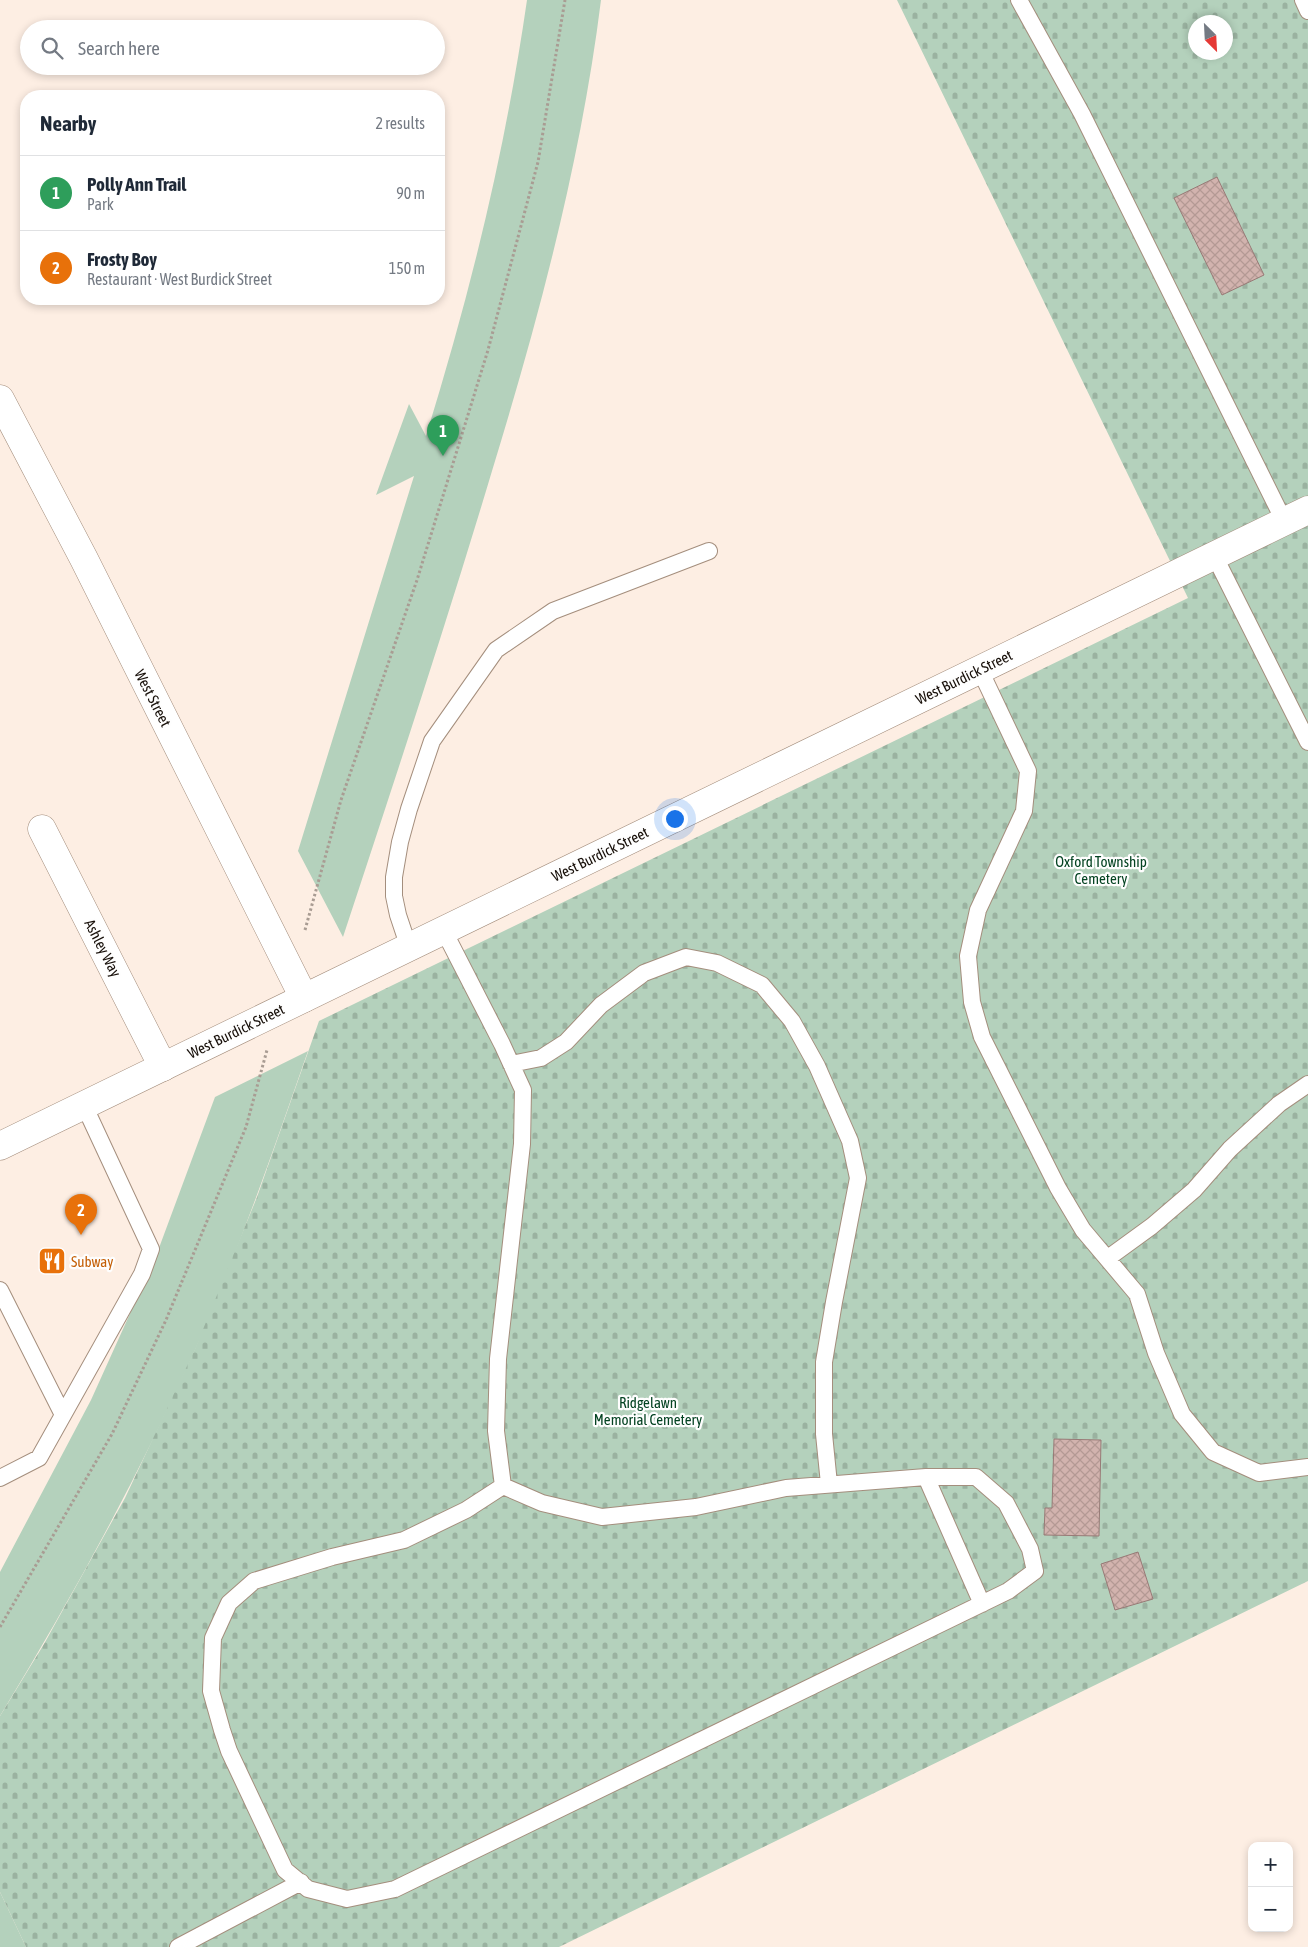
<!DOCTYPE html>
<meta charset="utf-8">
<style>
:root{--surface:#fff;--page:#f2f2f3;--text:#1f2937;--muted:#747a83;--line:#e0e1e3;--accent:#d93025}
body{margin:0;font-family:"Asap Condensed",sans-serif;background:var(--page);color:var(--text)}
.controls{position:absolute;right:15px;bottom:15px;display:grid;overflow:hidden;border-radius:10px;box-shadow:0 2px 8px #0003}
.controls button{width:45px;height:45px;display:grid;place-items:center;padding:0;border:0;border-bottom:1px solid var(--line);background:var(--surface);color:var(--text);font:25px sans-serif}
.compass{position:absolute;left:1188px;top:15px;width:45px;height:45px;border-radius:50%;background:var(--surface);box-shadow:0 2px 8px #0003;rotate:156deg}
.you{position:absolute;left:674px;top:818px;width:18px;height:18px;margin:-12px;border:4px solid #fff;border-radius:50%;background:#1a73e8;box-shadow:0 0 0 8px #1a73e833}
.badge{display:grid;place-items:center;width:32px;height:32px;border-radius:50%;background:var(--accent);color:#fff;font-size:16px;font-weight:700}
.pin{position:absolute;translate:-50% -41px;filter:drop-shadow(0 1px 2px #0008)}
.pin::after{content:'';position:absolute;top:26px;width:18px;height:15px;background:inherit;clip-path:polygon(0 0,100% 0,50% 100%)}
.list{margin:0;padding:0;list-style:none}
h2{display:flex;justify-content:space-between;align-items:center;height:65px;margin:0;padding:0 20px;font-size:21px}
h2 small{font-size:16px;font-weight:400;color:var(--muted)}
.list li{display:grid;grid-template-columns:32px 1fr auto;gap:15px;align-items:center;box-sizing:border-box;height:75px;padding:0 20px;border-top:1px solid var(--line)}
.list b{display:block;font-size:19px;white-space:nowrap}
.list p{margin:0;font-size:16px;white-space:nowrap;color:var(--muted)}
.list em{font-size:16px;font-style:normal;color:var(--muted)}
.icon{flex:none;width:28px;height:28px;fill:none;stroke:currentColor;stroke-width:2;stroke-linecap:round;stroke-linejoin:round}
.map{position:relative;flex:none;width:1308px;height:1947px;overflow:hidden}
.search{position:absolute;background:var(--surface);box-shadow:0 2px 8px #0003;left:20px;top:20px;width:425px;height:55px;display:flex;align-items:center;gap:12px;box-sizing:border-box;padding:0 18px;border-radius:28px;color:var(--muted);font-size:19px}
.panel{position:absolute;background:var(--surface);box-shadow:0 2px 8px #0003;left:20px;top:90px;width:425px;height:215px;border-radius:20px}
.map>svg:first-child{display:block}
</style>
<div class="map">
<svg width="1308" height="1947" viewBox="0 0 1308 1947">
<defs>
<pattern id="cemetery-stones" width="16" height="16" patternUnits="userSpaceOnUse" patternTransform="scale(1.25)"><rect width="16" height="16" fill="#b4d1bc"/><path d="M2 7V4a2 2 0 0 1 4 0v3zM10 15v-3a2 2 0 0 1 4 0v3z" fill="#9ab2a0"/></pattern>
<pattern id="building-cross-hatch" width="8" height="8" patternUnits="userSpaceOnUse" patternTransform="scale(1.25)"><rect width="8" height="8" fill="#d2b3ae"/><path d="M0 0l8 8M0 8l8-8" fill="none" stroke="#b49994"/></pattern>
</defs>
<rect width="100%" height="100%" fill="#fdeee3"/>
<!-- green -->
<path fill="#b4d1bc" d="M527,0H601C581,161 539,317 492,471C445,628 394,782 343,937L298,851L414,476L376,495L409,404L426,436C471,290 505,152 527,0Z
M308,1051C273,1151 238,1253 195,1350C138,1477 72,1598 0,1716V1572L91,1400L156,1256L215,1097Z
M0,1892L26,1947H0Z"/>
<!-- cemetery -->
<path fill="url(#cemetery-stones)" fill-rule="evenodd" d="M897,0H1308V1581L559,1947H26L0,1892V1716L44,1644L125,1498L195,1349L257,1197L319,1021L1188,598ZM1196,22H1226V52H1196Z"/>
<!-- building -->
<path fill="url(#building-cross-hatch)" stroke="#977a76" d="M1217,177L1264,275L1222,295L1174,198Z
M1054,1439L1101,1440L1099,1536L1044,1535L1045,1508H1052Z
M1138,1552L1153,1599L1115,1610L1101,1564Z"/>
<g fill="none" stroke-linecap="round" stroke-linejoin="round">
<!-- lane casing -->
<g stroke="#a48e7d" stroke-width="18">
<path id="lane" d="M1019,0L1082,114L1284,521
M1303,0L1308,11
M1214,555L1308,742
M980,670L1028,771L1024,811L978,910L968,956L972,1002L982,1037L1058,1188L1083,1230L1137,1294L1156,1353L1182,1414L1213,1452L1259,1473L1308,1467
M444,931L502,1044L523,1090L522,1144L498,1359L496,1431L503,1486
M409,948L398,915L394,896V877L400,842L409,809L432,741L496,650L553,611L709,551
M511,1064L541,1058L566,1042L601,1005L644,973L686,957L717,963L762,985L792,1021L817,1066L850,1141L858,1178L834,1302L824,1362V1434L829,1484
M1108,1258L1152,1226L1194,1190L1230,1149L1279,1104L1308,1084
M0,1290L63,1415
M926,1477H976L1006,1503L1030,1549L1035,1571L1008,1591L395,1889L347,1899L308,1889L285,1870L229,1751L222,1730L211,1691L213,1638L229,1603L254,1581L332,1557L404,1540L466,1510L503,1486L542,1503L602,1517L696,1507L786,1488Z
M926,1477L982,1604
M0,1478L39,1458L142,1274L151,1249L84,1105
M178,1947L301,1882"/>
</g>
<!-- street casing -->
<g stroke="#a48e7d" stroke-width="29">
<path id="street" d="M0,399L84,559L304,998
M42,829L163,1067"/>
</g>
<!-- secondary casing -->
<g stroke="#a48e7d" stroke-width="29">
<path id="secondary" d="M0,1146L1308,510"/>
</g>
<!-- path -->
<path stroke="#a99c93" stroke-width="3" stroke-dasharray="2.5 2.5" stroke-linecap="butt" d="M305,930L341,800L417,580L488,350L538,162L565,0
M0,1627L112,1434L166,1320L246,1127L267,1050"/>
<!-- lane -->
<use href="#lane" stroke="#fff" stroke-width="16"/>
<!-- street -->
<use href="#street" stroke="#fff" stroke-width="28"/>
<!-- secondary -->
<use href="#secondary" stroke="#fff" stroke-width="28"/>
</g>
<!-- icons -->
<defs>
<g id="restaurant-square" transform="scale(1.4375)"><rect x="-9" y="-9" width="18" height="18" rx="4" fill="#e8710a" stroke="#fefefe"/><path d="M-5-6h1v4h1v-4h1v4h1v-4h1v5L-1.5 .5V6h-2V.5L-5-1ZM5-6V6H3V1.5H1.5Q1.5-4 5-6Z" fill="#fff"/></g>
</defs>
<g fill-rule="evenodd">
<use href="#restaurant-square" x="52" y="1261"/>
</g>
<g text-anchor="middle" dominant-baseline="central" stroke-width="4.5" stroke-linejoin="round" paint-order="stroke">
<!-- street labels -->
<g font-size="15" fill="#170f09" stroke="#fefefe">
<text transform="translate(964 677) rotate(-26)">West Burdick Street</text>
<text transform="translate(153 698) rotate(63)">West Street</text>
<text transform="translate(600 854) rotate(-26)">West Burdick Street</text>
<text transform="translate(103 948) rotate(63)">Ashley Way</text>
<text transform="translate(236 1031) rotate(-26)">West Burdick Street</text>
</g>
<!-- park labels -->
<g font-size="15" fill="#044322" stroke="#fefefe">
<text x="1101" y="861">Oxford Township<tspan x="1101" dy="17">Cemetery</tspan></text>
<text x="648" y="1402">Ridgelawn<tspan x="648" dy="17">Memorial Cemetery</tspan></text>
</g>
<!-- food labels -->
<g font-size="15" fill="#c56008" stroke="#fefefe" text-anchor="start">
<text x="71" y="1261">Subway</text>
</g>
</g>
</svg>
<div class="controls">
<button>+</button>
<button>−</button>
</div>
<svg class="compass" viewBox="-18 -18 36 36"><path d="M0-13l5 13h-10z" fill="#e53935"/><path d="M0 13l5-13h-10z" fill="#747a83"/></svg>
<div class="you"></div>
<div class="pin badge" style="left:443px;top:456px;background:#2e9e5b">1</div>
<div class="pin badge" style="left:81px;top:1235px;background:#e8710a">2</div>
<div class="search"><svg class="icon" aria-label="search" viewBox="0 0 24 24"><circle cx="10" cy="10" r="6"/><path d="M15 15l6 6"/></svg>Search here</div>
<section class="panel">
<h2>Nearby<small>2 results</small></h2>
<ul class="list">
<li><span class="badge" style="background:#2e9e5b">1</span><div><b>Polly Ann Trail</b><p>Park</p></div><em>90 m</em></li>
<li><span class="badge" style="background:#e8710a">2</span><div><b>Frosty Boy</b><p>Restaurant · West Burdick Street</p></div><em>150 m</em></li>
</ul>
</section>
</div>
